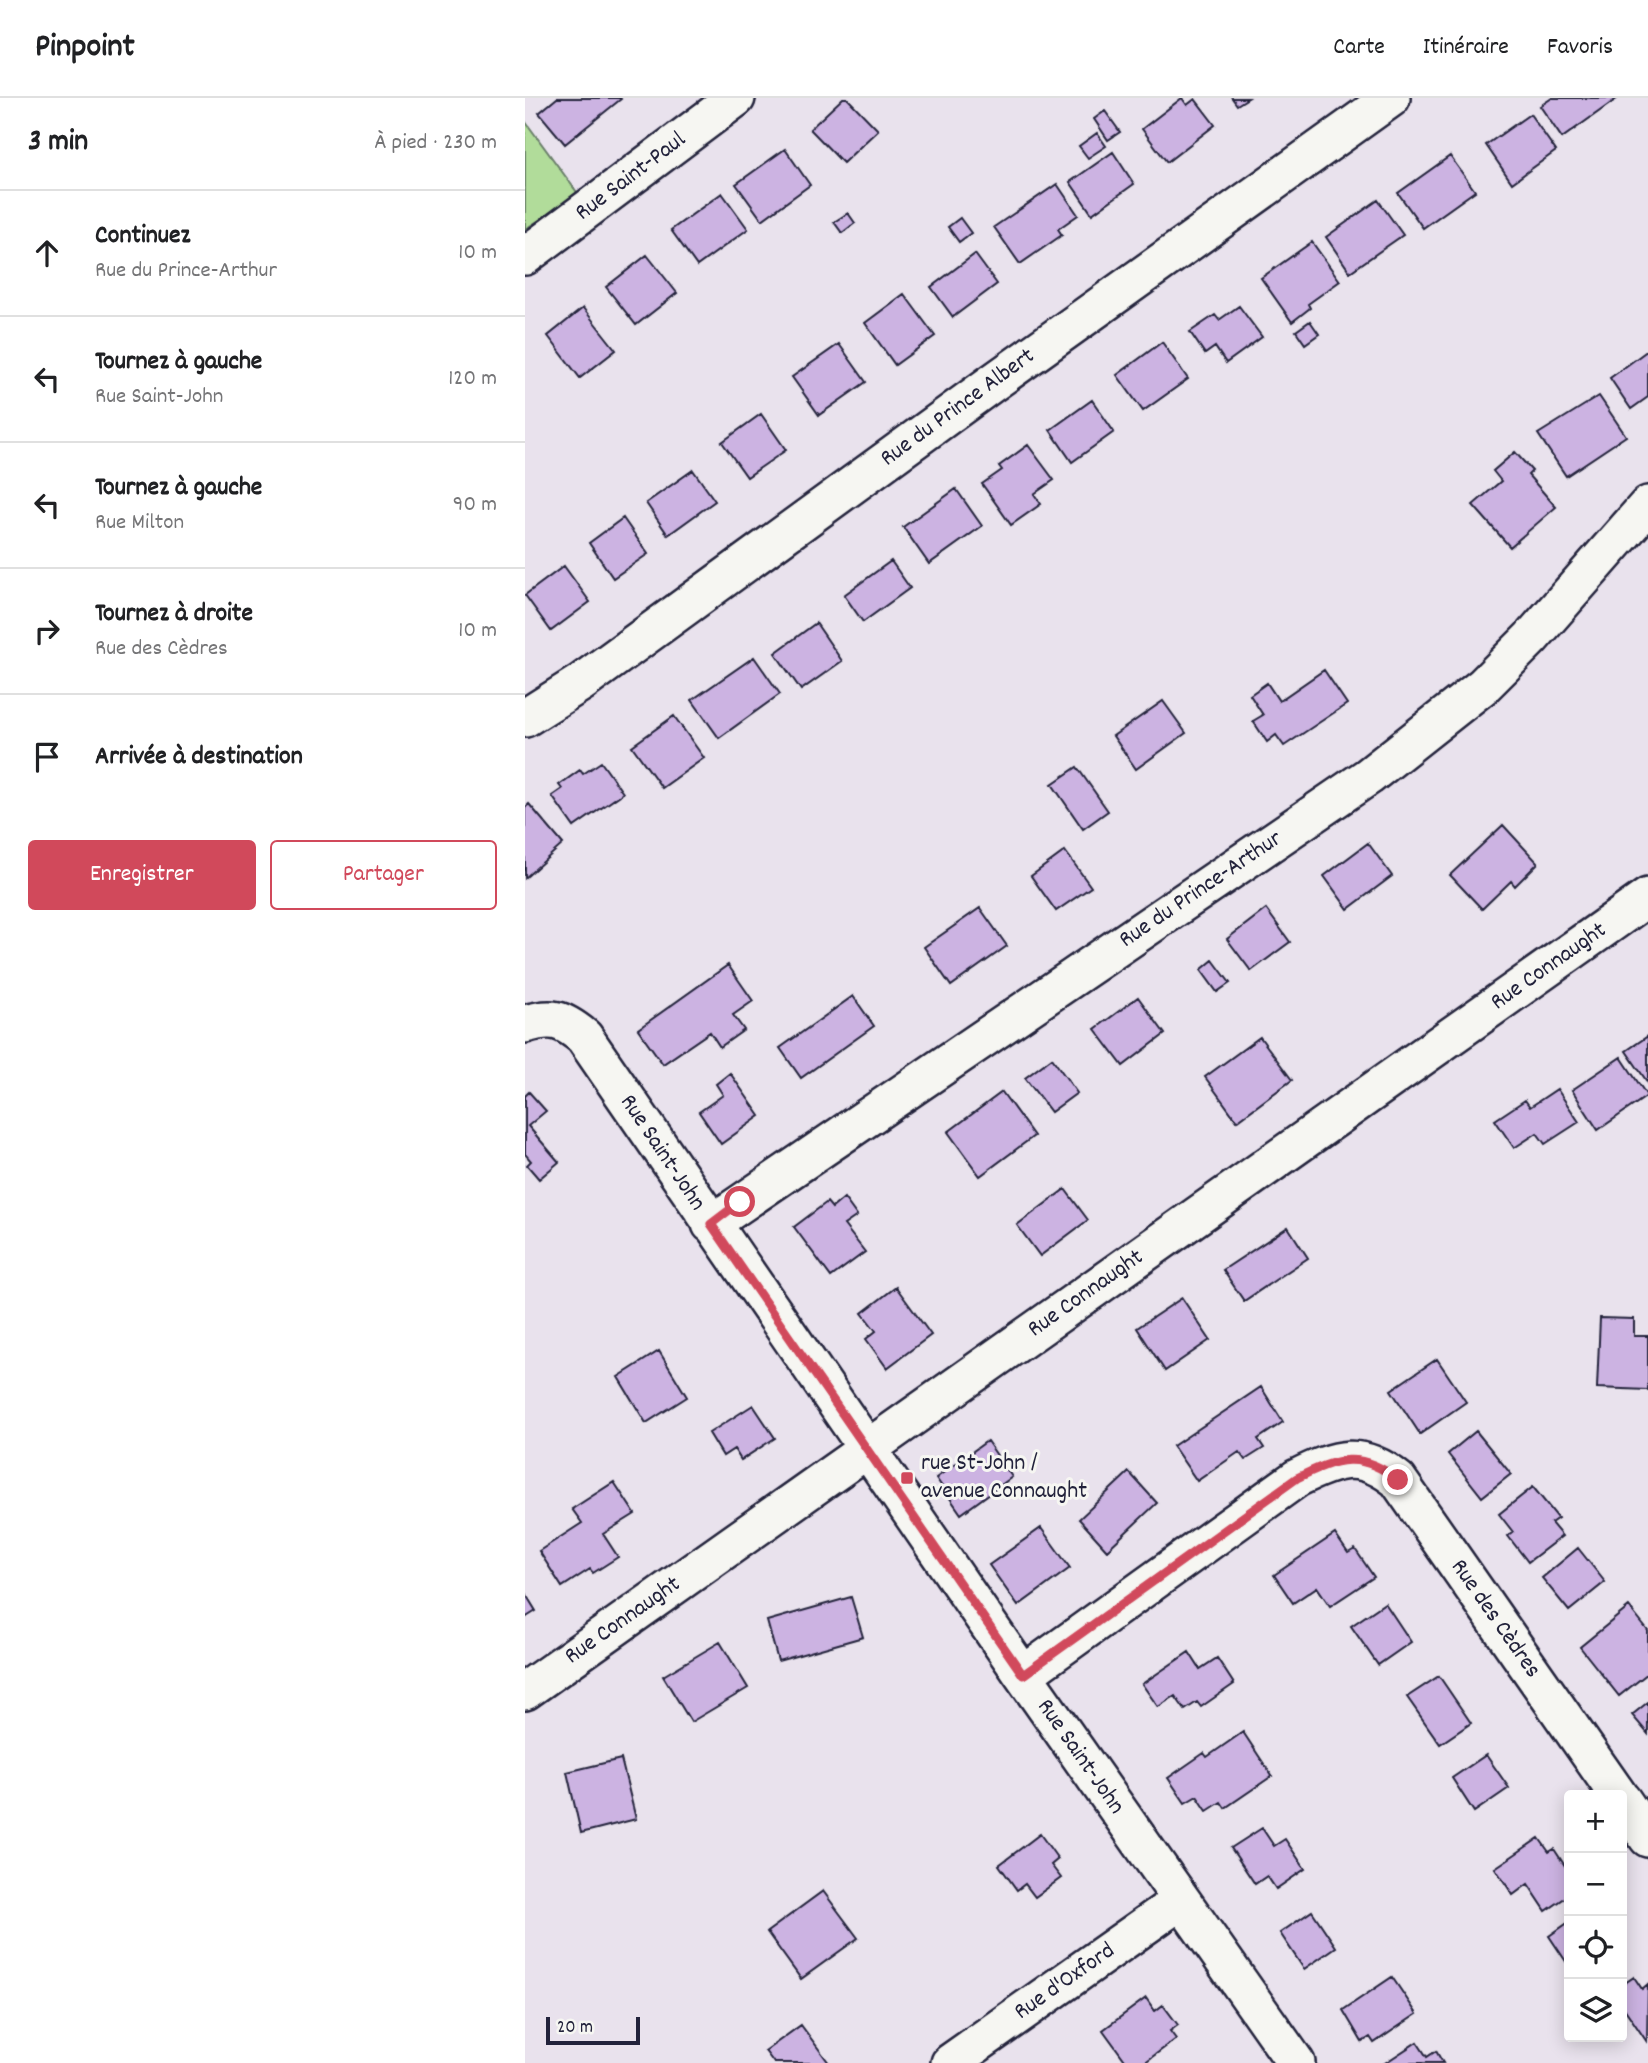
<!DOCTYPE html>
<html lang="fr">
<meta charset="utf-8">
<style>
:root{--surface:#fff;--page:#f6f6f6;--text:#202124;--muted:#757577;--line:#e0e0e0;--accent:#d1495b}
body{margin:0;font-family:Dekko,sans-serif;background:var(--page);color:var(--text)}
.controls{position:absolute;right:21px;bottom:21px;display:grid;overflow:hidden;border-radius:7px;box-shadow:0 4px 18px #0003}
.controls button{width:63px;height:63px;display:grid;place-items:center;padding:0;border:0;border-bottom:2px solid var(--line);background:var(--surface);color:var(--text);font:35px sans-serif}
.scale{position:absolute;left:21px;bottom:18px;width:94px;box-sizing:border-box;padding-left:7px;border:4px solid #22223b;border-top:0;font-size:19px;line-height:24px;white-space:nowrap;color:#22223b;-webkit-text-stroke:5px #f6f6f2;paint-order:stroke}
.stop{position:absolute;width:21px;height:21px;margin:-16px;border:5px solid #d1495b;border-radius:50%;background:#fff}
.stop.end{background:#d1495b;border-color:#fff;box-shadow:0 2px 7px #0008}
.list{margin:0;padding:0;list-style:none}
h2{display:flex;justify-content:space-between;align-items:center;height:91px;margin:0;padding:0 28px;font-size:30px}
h2 small{font-size:23px;font-weight:400;color:var(--muted)}
.list li{display:grid;grid-template-columns:46px 1fr auto;gap:21px;align-items:center;box-sizing:border-box;height:126px;padding:0 28px;border-top:2px solid var(--line)}
.list b{display:block;font-size:26px;white-space:nowrap}
.list p{margin:0;font-size:23px;white-space:nowrap;color:var(--muted)}
.list em{font-size:23px;font-style:normal;color:var(--muted)}
.actions{display:flex;gap:14px;padding:21px 28px}
.actions a{flex:1;padding:16px 0;border:2px solid var(--accent);border-radius:7px;text-align:center;font-size:24px;color:var(--accent)}
.actions .main{background:var(--accent);color:#fff}
.icon{flex:none;width:38px;height:38px;fill:none;stroke:currentColor;stroke-width:2;stroke-linecap:round;stroke-linejoin:round}
.map{position:relative;flex:none;width:1123px;height:1965px;overflow:hidden}
header{display:flex;align-items:center;gap:42px;box-sizing:border-box;height:98px;padding:0 35px;background:var(--surface);border-bottom:2px solid var(--line)}
header strong{font-size:33px}
nav{display:flex;gap:38px;margin-inline-start:auto;font-size:24px}
main{display:flex}
aside{flex:1;background:var(--surface)}
.map>svg:first-child{display:block}
</style>
<header>
<strong>Pinpoint</strong>
<nav><a>Carte</a><a>Itinéraire</a><a>Favoris</a></nav>
</header>
<main>
<aside>
<h2>3 min<small>À pied · 230 m</small></h2>
<ul class="list">
<li><svg class="icon" aria-label="ahead" viewBox="0 0 24 24"><path d="M12 20V5M6 11l6-6 6 6"/></svg><div><b>Continuez</b><p>Rue du Prince-Arthur</p></div><em>10 m</em></li>
<li><svg class="icon" aria-label="left" viewBox="0 0 24 24"><path d="M17 20v-9H6M10 6l-5 5 5 5"/></svg><div><b>Tournez à gauche</b><p>Rue Saint-John</p></div><em>120 m</em></li>
<li><svg class="icon" aria-label="left" viewBox="0 0 24 24"><path d="M17 20v-9H6M10 6l-5 5 5 5"/></svg><div><b>Tournez à gauche</b><p>Rue Milton</p></div><em>90 m</em></li>
<li><svg class="icon" aria-label="right" viewBox="0 0 24 24"><path d="M7 20v-9h11M14 6l5 5-5 5"/></svg><div><b>Tournez à droite</b><p>Rue des Cèdres</p></div><em>10 m</em></li>
<li><svg class="icon" aria-label="arrive" viewBox="0 0 24 24"><path d="M6 21V4h12l-3 4 3 4H6"/></svg><div><b>Arrivée à destination</b></div></li>
</ul>
<div class="actions"><a class="main">Enregistrer</a><a>Partager</a></div>
</aside>
<div class="map">
<svg width="1123" height="1965" viewBox="0 0 1123 1965">
<rect width="100%" height="100%" fill="#e9e2ed"/>
<filter id="ink" filterUnits="userSpaceOnUse"><feTurbulence type="fractalNoise" baseFrequency=".0143" numOctaves="2"/><feDisplacementMap in="SourceGraphic" scale="14" xChannelSelector="R" yChannelSelector="G"/><feConvolveMatrix kernelMatrix="1 2 1 2 8 2 1 2 1" color-interpolation-filters="sRGB"/></filter>
<g filter="url(#ink)">
<!-- green -->
<path fill="#b1dc9a" stroke="#6a7f6a" stroke-width="2" d="M0,23L54,97L0,131Z"/>
<!-- building -->
<path fill="#ccb3e2" stroke="#22223b" stroke-width="2" d="M32,0H95L96,1L40,46L14,15Z
M318,0H322L353,32L318,65L285,31Z
M657,0L662,7L670,1L690,27L642,64L617,31Z
M707,0H723L712,7Z
M1027,0H1093L1037,40L1015,8Z
M580,13L595,34L583,42L569,21Z
M1005,16L1031,53L987,85L961,47Z
M572,35L581,48L563,60L554,48Z
M260,51L285,87L237,122L211,86Z
M588,54L609,86L567,116L545,84Z
M925,58L950,93L898,130L873,95Z
M532,86L553,117L533,131L537,137L495,166L469,129Z
M197,95L223,131L172,168L146,132Z
M853,102L878,137L825,174L801,139Z
M323,115L330,125L317,135L309,124Z
M435,120L446,135L434,144L423,129Z
M787,144L815,183L783,206L785,210L767,224L736,180Z
M450,156L472,186L428,219L406,189Z
M122,157L152,195L111,227L81,189Z
M379,196L410,238L370,267L340,225Z
M714,208L737,239L701,265L690,249L680,256L665,234L690,217L694,222Z
M58,210L91,252L55,280L23,238Z
M785,223L794,236L780,246L771,233Z
M637,244L663,281L618,313L592,277Z
M314,246L341,284L294,317L267,279Z
M1123,252V299L1106,311L1085,280Z
M1074,298L1101,338L1041,378L1013,336Z
M567,302L589,334L547,364L525,332Z
M236,316L261,352L222,379L197,344Z
M503,347L529,382L509,396L516,406L486,427L457,386L477,372L474,368Z
M990,354L1007,373L1003,377L1031,409L985,449L948,407L976,383L968,373Z
M168,372L190,403L143,437L121,405Z
M431,391L457,428L404,466L378,429Z
M98,420L123,456L88,480L64,445Z
M366,463L385,490L338,524L319,497Z
M39,468L65,504L26,533L0,497Z
M291,525L317,563L276,592L250,555Z
M229,559L255,596L194,640L167,602Z
M799,572L822,606L759,648L751,637L742,644L728,623L738,617L725,597L742,585L754,603Z
M638,603L661,635L611,671L588,638Z
M149,618L179,660L137,690L107,648Z
M76,664L98,695L49,729L27,698L37,691L34,687L55,672L58,676Z
M552,669L583,713L558,731L527,686Z
M4,706L38,746L0,780V710Z
M978,727L1013,765L990,788L986,783L957,811L925,777Z
M843,745L867,778L823,811L799,778Z
M540,753L566,789L531,813L506,778Z
M455,810L482,848L426,888L399,849Z
M741,811L765,844L726,873L702,841Z
M688,862L705,885L692,894L676,872Z
M203,867L228,903L208,917L219,932L195,949L185,934L138,966L113,931Z
M328,898L349,928L276,980L255,950Z
M613,899L640,936L598,968L570,931Z
M1123,938V985L1101,953Z
M735,939L767,982L712,1023L680,979Z
M1096,959L1122,998L1073,1032L1047,992Z
M527,960L552,995L526,1014L500,980Z
M205,975L235,1018L196,1046L174,1014L198,997L191,986Z
M1032,991L1054,1024L1020,1046L1012,1035L989,1050L970,1022L1000,1002L1005,1009Z
M4,994L21,1013L3,1028L34,1064L14,1081L2,1067L6,1063L0,1056V998Z
M477,994L509,1038L455,1078L423,1034Z
M540,1091L563,1122L515,1158L492,1127Z
M319,1100L332,1118L319,1127L340,1154L306,1179L269,1129L302,1104L307,1110Z
M763,1129L783,1160L719,1203L698,1172Z
M371,1189L406,1237L362,1270L341,1241L351,1233L337,1215Z
M657,1200L685,1242L640,1273L612,1230Z
M1075,1220L1109,1221V1238H1123V1292L1072,1290Z
M134,1253L162,1299L121,1325L93,1279Z
M912,1261L941,1304L895,1336L866,1292Z
M736,1289L758,1324L733,1341L739,1350L720,1362L714,1354L672,1383L648,1348Z
M228,1307L250,1340L216,1362L209,1351L198,1358L184,1335Z
M951,1333L986,1376L957,1399L923,1356Z
M462,1343L487,1379L436,1416L411,1380Z
M604,1374L632,1405L582,1452L554,1421Z
M89,1384L110,1416L78,1436L93,1459L68,1475L65,1471L37,1489L14,1453L57,1425L47,1411Z
M1008,1389L1033,1420L1026,1425L1037,1438L1003,1464L983,1438L988,1434L974,1416Z
M516,1430L545,1470L493,1508L464,1467Z
M810,1436L823,1455L830,1451L849,1479L805,1508L792,1489L768,1505L749,1477Z
M1053,1450L1080,1484L1044,1513L1017,1480Z
M0,1495L11,1513L0,1520Z
M326,1499L338,1539L253,1563L242,1523Z
M860,1505L886,1544L853,1567L826,1528Z
M1104,1509L1123,1533V1575L1094,1598L1055,1549Z
M195,1544L223,1590L166,1624L138,1578Z
M664,1554L675,1571L692,1560L709,1586L676,1609L672,1604L660,1612L650,1598L633,1609L617,1586Z
M914,1578L946,1625L915,1646L882,1599Z
M1123,1604V1636L1107,1617Z
M718,1634L747,1678L700,1710L696,1704L682,1713L672,1698L660,1705L643,1680L679,1655L682,1659Z
M961,1657L984,1690L949,1714L927,1680Z
M96,1661L111,1721L56,1735L42,1674Z
M737,1730L749,1748L760,1741L780,1771L751,1791L742,1778L730,1786L706,1750Z
M515,1736L533,1761L526,1767L536,1780L510,1799L500,1786L492,1792L474,1767Z
M1014,1740L1024,1754L1029,1751L1044,1774V1797L1021,1813L1003,1786L988,1797L970,1770Z
M298,1793L333,1840L276,1881L242,1834Z
M787,1813L811,1849L779,1871L755,1835Z
M1044,1824V1868L1024,1838Z
M867,1879L892,1916L849,1945L845,1939L837,1944L818,1912Z
M1109,1879L1117,1891L1123,1886L1122,1944L1097,1907V1887Z
M621,1900L630,1913L638,1907L653,1927L645,1933L651,1941L619,1965H602L578,1932Z
M276,1927L304,1965H249L240,1953Z
M892,1944L902,1959L911,1953L918,1965H860Z"/>
<g fill="none" stroke-linecap="round" stroke-linejoin="round">
<!-- minor casing -->
<g stroke="#22223b" stroke-width="42">
<path id="minor" d="M0,158L211,0
M0,620L57,584L466,286L866,0
M0,926C28,918 37,921 59,939L498,1577L771,1965
M186,1126L844,678L958,588L1006,540L1123,407
M498,1577L772,1380C812,1360 836,1352 873,1382L1093,1697
M0,1593L1123,799
M1097,1702L1123,1740
M425,1965L655,1803"/>
</g>
<!-- minor -->
<use href="#minor" stroke="#f6f6f2" stroke-width="37"/>
</g>
</g>
<g fill="none" stroke-linecap="round" stroke-linejoin="round" filter="url(#ink)">
<!-- route -->
<path stroke="#d1495b" stroke-width="9" d="M215,1104L186,1126L498,1577L772,1380C812,1360 836,1352 873,1382"/>
</g>
<!-- markers -->
<rect fill="#d1495b" stroke="#f6f6f2" stroke-width="2.5" x="375" y="1373" width="14" height="14" rx="3.5"/>
<g text-anchor="middle" dominant-baseline="central" stroke-width="6" stroke-linejoin="round" paint-order="stroke">
<!-- street labels -->
<g font-size="24" fill="#22223b" stroke="#f6f6f2">
<text transform="translate(106 79) rotate(-37)">Rue Saint-Paul</text>
<text transform="translate(433 310) rotate(-36)">Rue du Prince Albert</text>
<text transform="translate(676 792) rotate(-34)">Rue du Prince-Arthur</text>
<text transform="translate(1024 869) rotate(-35)">Rue Connaught</text>
<text transform="translate(137 1055) rotate(56)">Rue Saint-John</text>
<text transform="translate(561 1196) rotate(-35)">Rue Connaught</text>
<text transform="translate(970 1521) rotate(55)">Rue des Cèdres</text>
<text transform="translate(98 1523) rotate(-35)">Rue Connaught</text>
<text transform="translate(555 1659) rotate(55)">Rue Saint-John</text>
<text transform="translate(540 1884) rotate(-35)">Rue d'Oxford</text>
</g>
<!-- poi labels -->
<g font-size="24" fill="#22223b" stroke="#f6f6f2" text-anchor="start">
<text x="396" y="1366">rue St-John /<tspan x="396" dy="28">avenue Connaught</tspan></text>
</g>
</g>
</svg>
<div class="controls">
<button>+</button>
<button>−</button>
<button><svg class="icon" aria-label="locate" viewBox="0 0 24 24"><circle cx="12" cy="12" r="6"/><path d="M12 2v4M12 18v4M2 12h4M18 12h4"/></svg></button>
<button><svg class="icon" aria-label="layers" viewBox="0 0 24 24"><path d="M12 4l9 5-9 5-9-5zM3 14l9 5 9-5"/></svg></button>
</div>
<div class="scale">20 m</div>
<div class="stop" style="left:215px;top:1104px"></div>
<div class="stop end" style="left:873px;top:1382px"></div>
</div>
</main>
